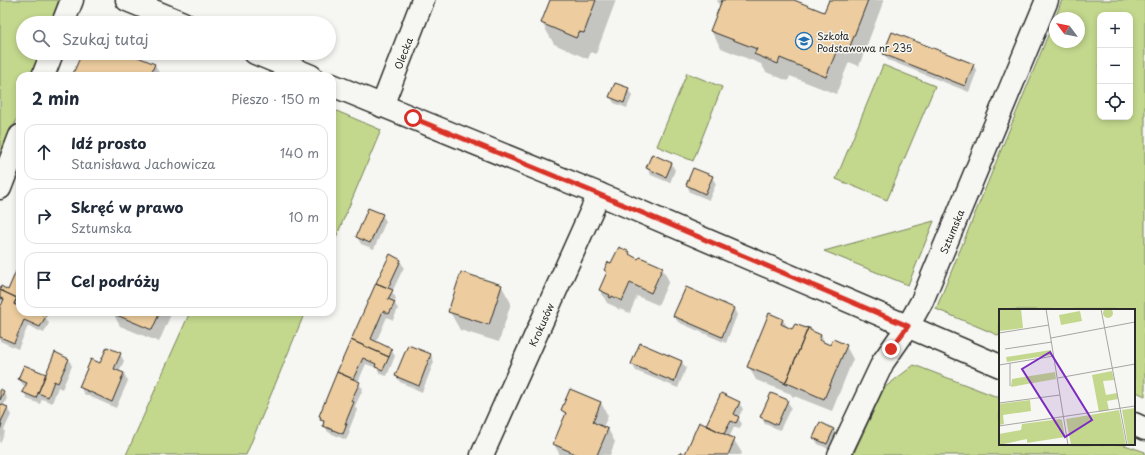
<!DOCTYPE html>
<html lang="pl">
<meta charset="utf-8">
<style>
:root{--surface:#fff;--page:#f2f2f3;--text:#1f2937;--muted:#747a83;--line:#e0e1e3}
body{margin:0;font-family:"Playpen Sans",sans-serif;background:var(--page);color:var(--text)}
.controls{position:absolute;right:12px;top:12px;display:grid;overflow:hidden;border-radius:8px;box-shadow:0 2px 6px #0003}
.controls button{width:36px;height:36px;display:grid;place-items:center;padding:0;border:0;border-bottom:1px solid var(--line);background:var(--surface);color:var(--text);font:20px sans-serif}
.compass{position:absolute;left:1049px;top:12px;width:36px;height:36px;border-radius:50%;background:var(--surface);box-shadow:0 2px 6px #0003;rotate:302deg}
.stop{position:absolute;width:12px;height:12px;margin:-9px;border:3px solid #d93025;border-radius:50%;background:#fff}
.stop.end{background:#d93025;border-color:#fff;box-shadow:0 1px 4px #0008}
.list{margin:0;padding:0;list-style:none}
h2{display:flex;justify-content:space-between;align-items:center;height:52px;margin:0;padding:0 16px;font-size:17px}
h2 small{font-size:13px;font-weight:400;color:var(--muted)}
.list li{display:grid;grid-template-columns:26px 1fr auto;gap:12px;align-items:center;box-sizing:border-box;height:56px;margin:0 8px 8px;padding:0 8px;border:1px solid var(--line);border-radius:12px}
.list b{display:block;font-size:15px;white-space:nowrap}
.list p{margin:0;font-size:13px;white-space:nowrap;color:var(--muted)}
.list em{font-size:13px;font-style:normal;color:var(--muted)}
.icon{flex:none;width:22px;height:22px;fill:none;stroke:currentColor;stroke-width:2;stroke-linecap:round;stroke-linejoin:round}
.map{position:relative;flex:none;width:1145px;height:455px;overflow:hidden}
.search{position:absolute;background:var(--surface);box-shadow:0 2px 6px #0003;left:16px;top:16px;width:320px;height:44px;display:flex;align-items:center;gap:10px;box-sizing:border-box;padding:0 14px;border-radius:22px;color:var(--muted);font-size:15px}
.panel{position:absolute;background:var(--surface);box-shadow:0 2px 6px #0003;left:16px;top:72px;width:320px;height:244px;border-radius:12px}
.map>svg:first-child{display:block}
</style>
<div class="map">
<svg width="1145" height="455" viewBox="0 0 1145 455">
<rect width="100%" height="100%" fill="#f6f6f2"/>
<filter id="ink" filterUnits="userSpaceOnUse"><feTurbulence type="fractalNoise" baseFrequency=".025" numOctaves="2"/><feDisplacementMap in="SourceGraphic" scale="8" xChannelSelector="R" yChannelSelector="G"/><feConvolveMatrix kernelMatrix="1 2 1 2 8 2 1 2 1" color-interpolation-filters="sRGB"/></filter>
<g filter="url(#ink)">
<!-- green -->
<path fill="#c3d88d" stroke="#77825c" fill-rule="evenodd" d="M0,0H59L50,23H23V53H40L32,76H20V111L0,163Z
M1062,0H1145V396L1134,391V310H1000V336L936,309L1055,18V42H1079V18H1055ZM1100,15H1130V117H1100Z
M883,65L935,86L887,200L836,179Z
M687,73L722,87L693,161L657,146Z
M332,109L381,130L332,247Z
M934,221L908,285L824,251Z
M190,312H305L246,455H126Z
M914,365L1000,398V444H1122L1145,452V455H853L884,388Z"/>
<!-- shadow -->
<path fill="#0003" d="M551,0H616L596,54L591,52L588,59L554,44L542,23Z
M717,0H791L825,14L830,0H884L859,66L849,62L836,94L790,76L788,81L766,72L761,64L721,48L711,31L720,7Z
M83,53H133L136,57L155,65L161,76H73Z
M884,54L973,65L977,71L969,92L888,60Z
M628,89L632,96L627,108L614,103L611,97Z
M671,163L675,170L670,183L651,175L647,168Z
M712,177L716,184L709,200L690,192L687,185Z
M382,215L386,221L374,249L361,244L357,237Z
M629,253L631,257L662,268L669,281L658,305L637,296L630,313L619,309V310L616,307L607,303L600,290L607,274L605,270Z
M400,261L404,267L392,292L396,298L394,302L398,309L393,320L387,317L376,342L391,350L395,356L387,376L380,374L377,368L366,364L358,382L363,389L355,406L357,410L349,430L350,432L346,440L328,432L320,416Z
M20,271V312H35L45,316L49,323L44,333L28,326L18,349L0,341V310L3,303L0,299V292L8,291Z
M501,285L511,303L499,342L460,330L450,312Z
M734,309L737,315L726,343L678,322L674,316Z
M113,312H172L159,342L120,326L113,313Z
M770,314L783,320L788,328L793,330L811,331L821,335L825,344L831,346H846L853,359L832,411L794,396V397L792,396L791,394L756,380L749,367Z
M408,346L431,355L434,362L422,392L400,382L396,376Z
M120,354L124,361L119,372L124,374L128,381L116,408L84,394L80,387L101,364Z
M69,360L72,366L62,389L58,387L52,403L42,399L40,404L27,399L24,392L26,387L23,385L19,379L46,375Z
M682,362L686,368L678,388L636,371L632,364Z
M571,390L601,403L608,416L603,427L608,429L615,442L610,455H560L554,444L566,416L562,410Z
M0,391L3,392L7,398L3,407L7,408L11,415L4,430L5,432L0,444Z
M787,401L791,407L780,430L765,424L761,417Z
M739,403L743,409L738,418L742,424L739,429L734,427L729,438L734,440L742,453L741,455H686L708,428L707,425Z
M834,430L837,436L831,450L818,444L814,438Z"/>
<!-- building -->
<path fill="#edcd9f" stroke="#2b2b2b" d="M550,0H596L584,33L579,32L576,38L541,23Z
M722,0H794L824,12L829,0H868L849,49L839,45L826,77L780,58L778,64L754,54L757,49L710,31Z
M892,32L974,64L965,86L883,54Z
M82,53H128L155,64L150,76H72Z
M615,83L629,88L624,103L609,97Z
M652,154L672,163L666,177L646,168Z
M693,168L713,176L705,194L686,185Z
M368,208L383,214L370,243L356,237Z
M619,247L630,252L629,254L638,259L640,257L663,267L651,293L630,283L622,301L612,296L611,298L609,297L610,295L599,290L607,272L604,270L608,262L611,263Z
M390,254L401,260L388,288L376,283Z
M17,269L20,270V307L14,304L17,298L0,290L1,286L8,290Z
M461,272L502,285L489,325L448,312Z
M376,283L393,290L388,299L395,302L389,314L383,311L371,339L392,349L389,357L351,340Z
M686,287L734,308L722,337L673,316Z
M0,290L17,298L14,304L20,307V312H37L46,316L40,327L24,320L14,343L0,337V308L4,299L0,298Z
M112,312H160L152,330L112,313Z
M769,313L783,319L781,324L792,329L795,324L806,328L807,327L808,328L785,384H784V382L747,367Z
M808,328H810V330L821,335L819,340L830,345L833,339L847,345L824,399L787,383V385L785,384Z
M351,340L389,357L383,370L375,367L376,364L363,358L353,379L337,372Z
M640,343L682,361L674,382L631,364Z
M408,345L431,354L419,386L395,376Z
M107,347L121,353L114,369L124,373L112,402L79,387L91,359L100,363Z
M55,352L69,359L58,383L54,381L48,397L38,393Z
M24,365L46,374L36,398L22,392L27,383L18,379Z
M337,372L360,382L351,401L354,402L345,424H347L343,434L323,426L324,421L320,420L321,417L319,416Z
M0,389L4,391L0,400Z
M570,389L601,402L593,422L608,429L597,455H578L553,444L566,413L561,410Z
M721,393L740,402L734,414L739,417L736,423L731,421L724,434L706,425Z
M771,393L788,400L777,425L760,417Z
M0,404L8,407L0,424L2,425L0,429Z
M699,422L735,439L728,455H679L681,452L685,454Z
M820,422L834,429L827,444L813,438Z"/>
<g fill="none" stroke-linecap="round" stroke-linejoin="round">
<!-- minor casing -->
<g stroke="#2b2b2b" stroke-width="25">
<g id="minor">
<path d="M127,0L183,23"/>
<path d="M63,23L72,0"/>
<path d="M255,53L311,76"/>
<path d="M43,76L52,53"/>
<path d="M332,85L599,194L1000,366"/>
<path id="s1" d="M382,106L423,0"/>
<path d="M0,188L20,136"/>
<path d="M1134,424L1145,429"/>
<path id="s2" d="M482,455L599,194"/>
<path id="s3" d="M839,455L883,362L908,326L922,301L1047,0"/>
</g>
</g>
<!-- minor -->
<use href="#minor" stroke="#f6f6f2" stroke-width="22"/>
</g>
</g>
<g fill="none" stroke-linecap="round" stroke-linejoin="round" filter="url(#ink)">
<!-- route -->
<path stroke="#d93025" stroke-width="5" d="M413,118L591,191L908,326L891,349"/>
</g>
<!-- icons -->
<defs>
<g id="school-ring" transform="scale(0.9)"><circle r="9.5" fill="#f6f6f2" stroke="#1f6fb2" stroke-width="1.5"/><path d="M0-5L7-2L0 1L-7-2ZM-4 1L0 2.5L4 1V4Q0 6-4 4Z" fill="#1f6fb2"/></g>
</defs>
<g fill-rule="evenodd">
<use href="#school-ring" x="804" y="41"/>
</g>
<g text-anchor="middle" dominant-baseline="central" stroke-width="3" stroke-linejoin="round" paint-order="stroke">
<!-- poi labels -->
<g font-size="10" fill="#2b2b2b" stroke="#f6f6f2" text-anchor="start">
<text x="817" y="35">Szkoła<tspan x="817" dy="12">Podstawowa nr 235</tspan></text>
</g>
<!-- street labels -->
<g font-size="10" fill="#2b2b2b" stroke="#f6f6f2">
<text stroke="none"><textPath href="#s1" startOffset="57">Olecka</textPath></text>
<text stroke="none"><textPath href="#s3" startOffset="251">Sztumska</textPath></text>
<text stroke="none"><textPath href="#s2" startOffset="143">Krokusów</textPath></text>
</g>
</g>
<!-- overview -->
<g transform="translate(999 309)">
<rect width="136" height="136" fill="#f6f6f2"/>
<path d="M104 4a5 5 0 1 1 10 0a5 5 0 1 1-10 0ZM0,0H22L24,19L0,22ZM81,2L83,12L62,16L60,6ZM52,41L53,46L8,53L7,48ZM113,62L115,71L104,72L107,86L118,84L119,90L108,92L110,101L100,103L93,66ZM56,63L57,70L12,78L13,70ZM31,91L32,102L4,106L5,115L0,116V95ZM136,99V136H129L123,101ZM120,101L127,136H72L67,110ZM61,110L63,111L66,128L28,134V130L0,136V125L22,121L23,115Z" fill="#c3d88d"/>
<path fill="none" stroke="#a5a5a2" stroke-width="1" d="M47,0L69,136M102,0L128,136M0,24L50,16M52,29L136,13M6,40L53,33M11,54V77M0,56L55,47M59,69L136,55M0,94L61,86M0,117L136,97"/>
<path fill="#7b2cbf" fill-opacity="0.15" stroke="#7b2cbf" stroke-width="2" d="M51,43L93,111L66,128L23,60Z"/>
<rect width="136" height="136" fill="none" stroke="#2b2b2b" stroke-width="2"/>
</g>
</svg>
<div class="controls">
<button>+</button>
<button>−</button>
<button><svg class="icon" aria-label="locate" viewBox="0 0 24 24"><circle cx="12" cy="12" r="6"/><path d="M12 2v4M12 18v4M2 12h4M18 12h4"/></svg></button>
</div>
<svg class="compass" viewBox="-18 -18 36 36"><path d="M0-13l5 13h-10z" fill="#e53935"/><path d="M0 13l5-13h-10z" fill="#747a83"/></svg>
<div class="stop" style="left:413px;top:118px"></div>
<div class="stop end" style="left:891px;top:349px"></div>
<div class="search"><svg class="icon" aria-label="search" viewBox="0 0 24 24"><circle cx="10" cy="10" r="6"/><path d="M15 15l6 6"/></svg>Szukaj tutaj</div>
<section class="panel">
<h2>2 min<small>Pieszo · 150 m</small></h2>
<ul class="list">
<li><svg class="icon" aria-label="ahead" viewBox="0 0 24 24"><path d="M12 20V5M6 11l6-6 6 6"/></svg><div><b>Idź prosto</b><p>Stanisława Jachowicza</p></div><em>140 m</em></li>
<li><svg class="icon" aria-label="right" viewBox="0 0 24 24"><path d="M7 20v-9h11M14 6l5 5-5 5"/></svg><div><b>Skręć w prawo</b><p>Sztumska</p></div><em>10 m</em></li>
<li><svg class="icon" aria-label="arrive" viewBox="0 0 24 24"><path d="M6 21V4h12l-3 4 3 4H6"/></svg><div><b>Cel podróży</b></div></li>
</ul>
</section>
</div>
